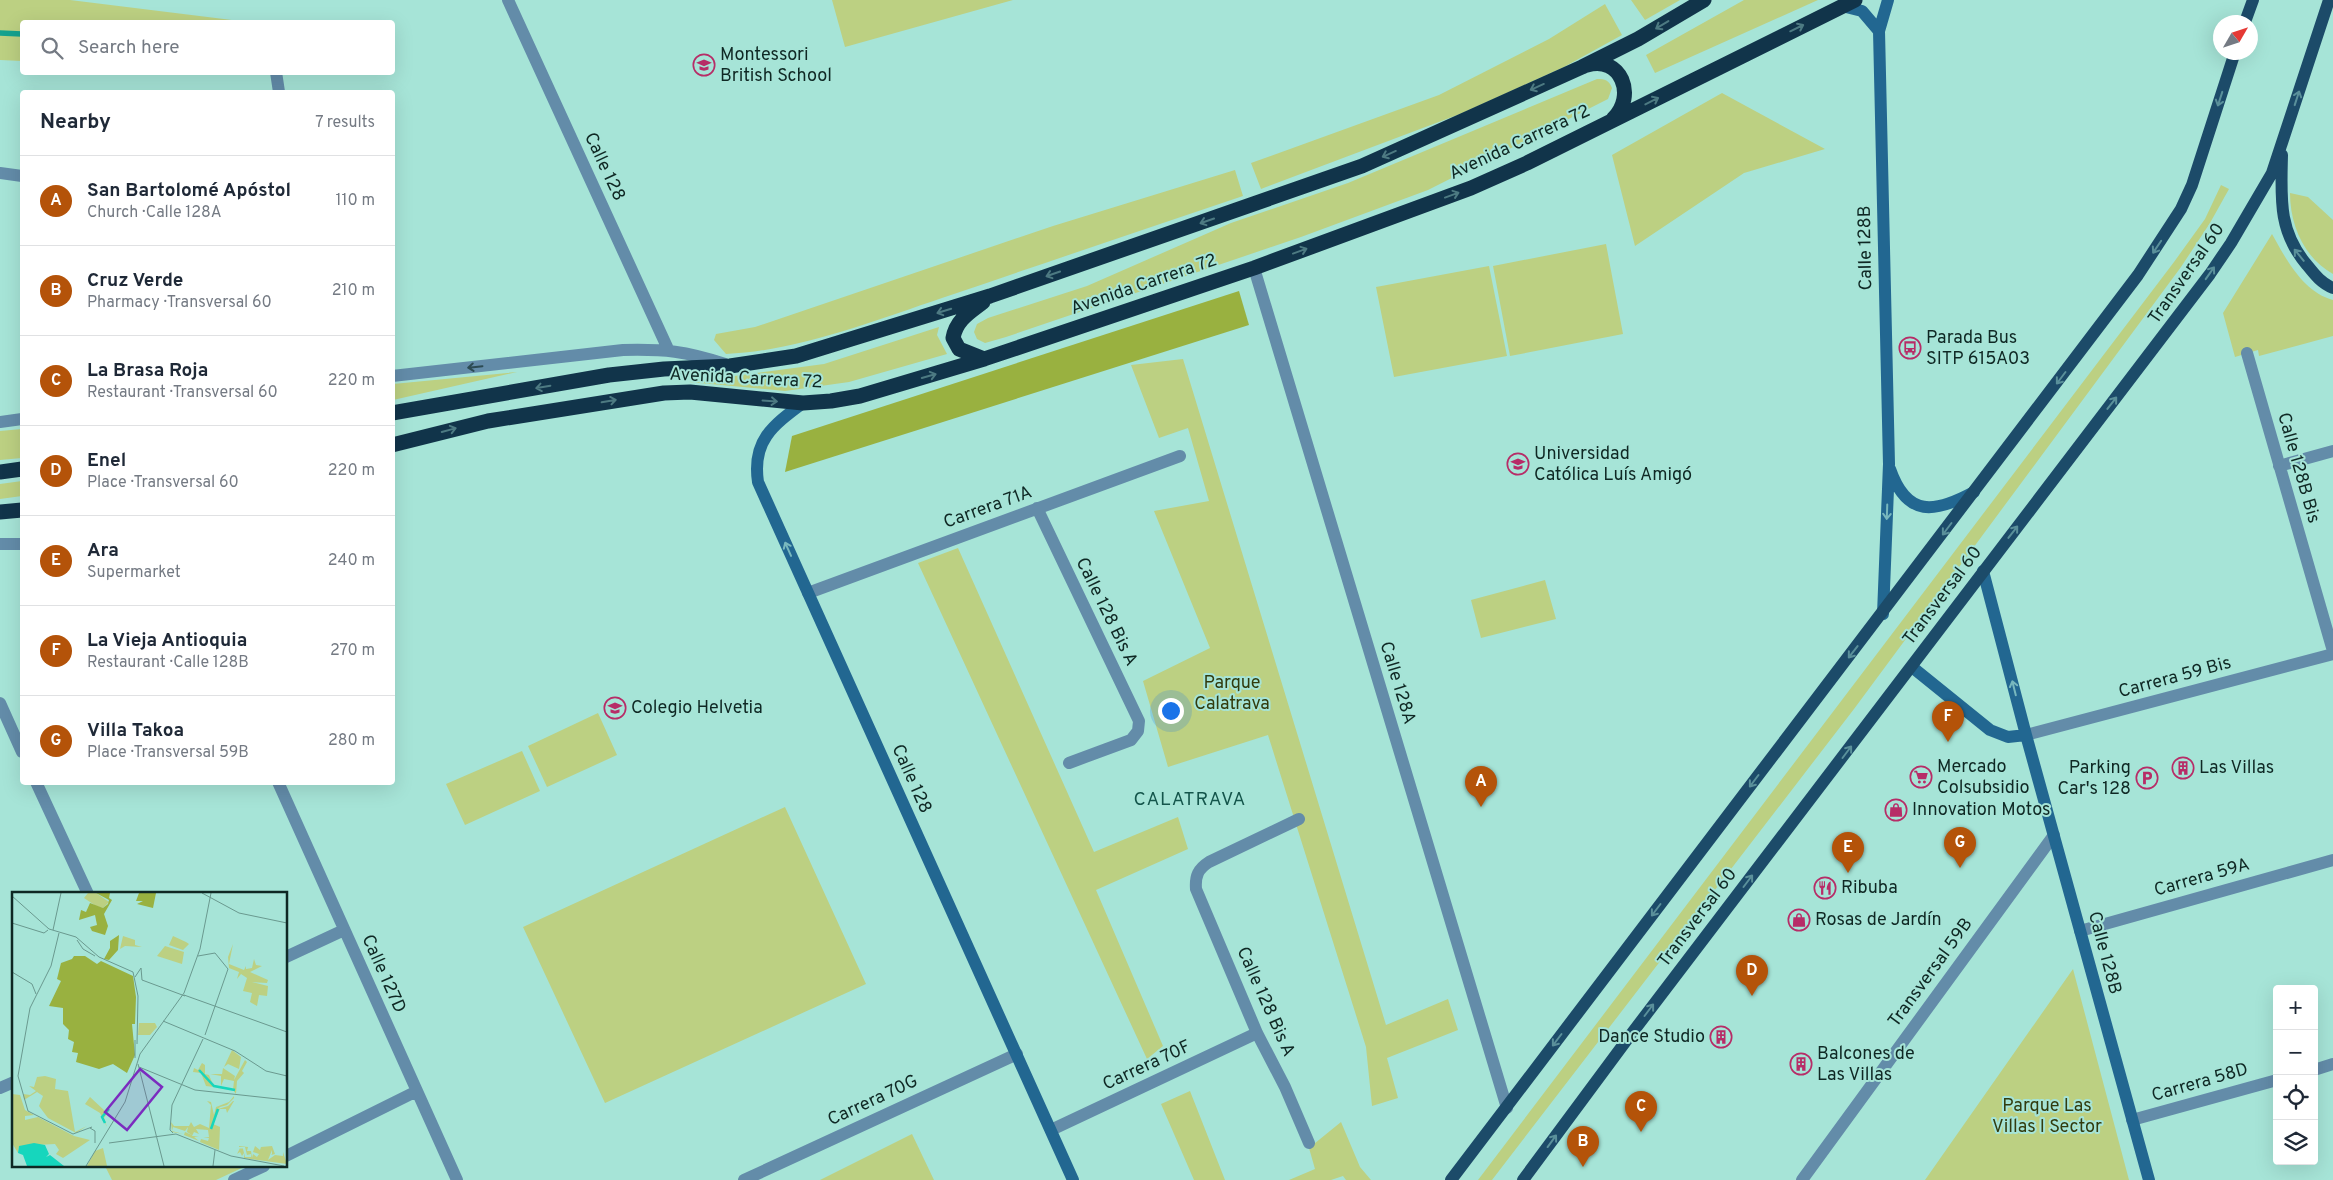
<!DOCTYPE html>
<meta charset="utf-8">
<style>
:root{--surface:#fff;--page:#f2f2f3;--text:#1f2937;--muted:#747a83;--line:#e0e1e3;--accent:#b45309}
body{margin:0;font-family:Overpass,sans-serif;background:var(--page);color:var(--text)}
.controls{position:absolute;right:15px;bottom:15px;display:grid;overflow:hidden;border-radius:5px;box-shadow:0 5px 20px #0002}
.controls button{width:45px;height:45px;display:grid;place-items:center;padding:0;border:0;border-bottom:1px solid var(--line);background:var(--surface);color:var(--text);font:25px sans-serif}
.compass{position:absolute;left:2213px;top:15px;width:45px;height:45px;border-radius:50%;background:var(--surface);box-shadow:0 5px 20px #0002;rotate:51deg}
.you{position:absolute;left:1170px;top:710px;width:18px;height:18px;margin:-12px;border:4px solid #fff;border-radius:50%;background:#1a73e8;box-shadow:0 0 0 8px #1a73e833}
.badge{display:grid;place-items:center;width:32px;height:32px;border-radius:50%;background:var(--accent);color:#fff;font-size:16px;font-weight:700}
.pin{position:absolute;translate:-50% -41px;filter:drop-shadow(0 1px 2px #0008)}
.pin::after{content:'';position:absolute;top:26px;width:18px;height:15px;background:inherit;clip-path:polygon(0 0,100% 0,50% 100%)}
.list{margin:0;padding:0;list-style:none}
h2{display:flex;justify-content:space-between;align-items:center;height:65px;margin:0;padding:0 20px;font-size:21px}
h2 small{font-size:16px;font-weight:400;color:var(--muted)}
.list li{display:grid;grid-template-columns:32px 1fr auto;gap:15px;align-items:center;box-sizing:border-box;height:90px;padding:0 20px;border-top:1px solid var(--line)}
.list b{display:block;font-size:19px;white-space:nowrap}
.list p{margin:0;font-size:16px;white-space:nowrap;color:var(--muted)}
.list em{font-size:16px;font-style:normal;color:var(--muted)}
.icon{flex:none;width:28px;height:28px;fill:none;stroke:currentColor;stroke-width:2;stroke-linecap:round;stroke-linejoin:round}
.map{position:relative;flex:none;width:2333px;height:1180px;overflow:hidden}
.search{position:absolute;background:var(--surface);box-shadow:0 5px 20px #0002;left:20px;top:20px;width:375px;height:55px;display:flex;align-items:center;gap:12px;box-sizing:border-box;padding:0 18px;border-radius:5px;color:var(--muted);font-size:19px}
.panel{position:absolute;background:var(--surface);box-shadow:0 5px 20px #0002;left:20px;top:90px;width:375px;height:695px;border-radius:5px}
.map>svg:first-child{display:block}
</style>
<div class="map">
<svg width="2333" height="1180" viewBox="0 0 2333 1180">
<rect width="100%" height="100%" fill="#a6e4d7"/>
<!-- green -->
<path fill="#bcd082" d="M0,0H70L248,22H22V61L0,60Z
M832,0H1013L845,47Z
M1631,0H1680L1645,20Z
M1744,0H1818L1655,73L1646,55Z
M1605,4L1622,35L1564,67L1460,114L1261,189L1251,163L1439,95L1549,39Z
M1597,79C1605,79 1609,80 1612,88L1608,99L1428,190L1301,237L1006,337L985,343L977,339L974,332L977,324L988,318L1087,286L1231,223L1348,183Z
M1722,93L1825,149L1744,173L1635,246L1612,155Z
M1235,170L1243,196C1142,230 1042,264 942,298C874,321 797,351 726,354L714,340L716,334L755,327L1053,226Z
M2221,185L2229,189L2210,223L2181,267L1854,709L1492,1180H1478L2174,262L2205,219Z
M2290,193L2308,197L2333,220V274C2304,258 2290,225 2290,193Z
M2272,234C2286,259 2303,292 2333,300V336L2259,356L2258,350L2235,357L2223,313Z
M1606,244L1623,334L1510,356L1493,266Z
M1489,266L1507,356L1394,377L1376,287Z
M939,327L937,335L947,354L849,382L785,391L689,382L824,364Z
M1183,359L1386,1025L1448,999L1458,1030L1387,1058L1398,1098L1372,1106L1366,1047L1268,735L1168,767L1143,681L1210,648L1154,511L1209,501L1188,428L1159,438L1131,365Z
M517,372L393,400V384Z
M22,429V458L0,460V431Z
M22,481V496L0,499V484Z
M958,548L1094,852L1178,817L1188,849L1096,890L1163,1046L1147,1059L918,563Z
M1545,580L1556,619L1481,638L1471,600Z
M598,713L617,755L547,787L528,746Z
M522,751L540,791L465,825L446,784Z
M785,807L866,984L605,1103L523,927Z
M2073,969L2129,1180H1925Z
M1190,1091L1225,1180H1194L1161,1104Z
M1341,1122L1360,1167L1371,1180H1346L1343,1176L1331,1180H1289L1315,1169L1309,1148Z
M912,1134L934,1180H820Z
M105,1166H246L216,1180H112Z"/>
<!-- forest -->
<path fill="#99b140" d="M1239,291L1249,325L785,472L792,436Z"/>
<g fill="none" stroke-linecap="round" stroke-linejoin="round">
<!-- stream -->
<path stroke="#14a28f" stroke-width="5.5" d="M0,33L22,34"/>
<!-- street -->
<path stroke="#638ca9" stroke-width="12" d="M508,0L668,349
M276,72L279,92
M0,173L22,176
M1254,268L1507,1108
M2247,353L2333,651
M392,376L623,350C665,349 685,351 725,364
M0,422L22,419
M2279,466L2333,451
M1037,508L1139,721L1138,731L1131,740L1069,763
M0,544H22
M808,593L1180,456
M0,703L22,752
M2026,735L2333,654
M36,782L88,894
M278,782L457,1180
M1299,819L1209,862C1198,869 1195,876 1196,889L1257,1033L1285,1087L1309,1143
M2080,931L2333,860
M286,957L344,930
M2314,1070L2333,1064
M0,1088L14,1082
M2132,1120L2277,1080
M1051,1130L1257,1033
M286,1156L417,1091
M234,1180L264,1166
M744,1180L1017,1054
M1802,1180L2054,835"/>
<!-- secondary -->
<path stroke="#226791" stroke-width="12" d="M1842,6L1862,11L1879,31
M803,403C772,426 752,441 758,482L1073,1180
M1890,469C1907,518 1935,513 1974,492
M1983,571L2026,735L2149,1180
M1883,614L1889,464L1879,31L1888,0
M1912,667L1990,730L2008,737L2026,735"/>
<!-- primary -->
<path stroke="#1c4b69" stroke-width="12" d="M2245,22L2253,0
M2282,155C2281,198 2278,231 2307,265C2315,275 2321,283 2333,288
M1451,1180L2138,275L2181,209L2192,185L2235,52
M1523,1180L1629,1037L2210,274L2231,243L2272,173L2329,0"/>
<!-- highway -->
<path stroke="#11344a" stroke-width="15" d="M1587,65C1621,55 1637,96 1613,119
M983,302C970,312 956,320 953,338L959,349L984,359
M392,413L609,375L664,369L730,366L796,356L990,296L1362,166L1582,67L1638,39L1704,0
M392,445L488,421L664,393L690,392L803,403L831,401L860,396L984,359L1254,268L1471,188L1527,163L1855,0
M0,472L22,469
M0,512L22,510"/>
</g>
<!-- one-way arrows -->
<defs><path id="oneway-shaft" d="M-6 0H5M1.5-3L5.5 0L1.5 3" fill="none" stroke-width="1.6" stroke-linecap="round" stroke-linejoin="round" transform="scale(1.25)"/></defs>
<g stroke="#4d7a82">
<use href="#oneway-shaft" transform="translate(1662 25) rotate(149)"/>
<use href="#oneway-shaft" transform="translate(1797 28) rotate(-26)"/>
<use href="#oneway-shaft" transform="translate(1537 87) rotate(156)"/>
<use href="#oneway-shaft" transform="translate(1652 101) rotate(-27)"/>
<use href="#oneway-shaft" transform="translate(1389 154) rotate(156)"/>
<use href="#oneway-shaft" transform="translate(1452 195) rotate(-20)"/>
<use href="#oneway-shaft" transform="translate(1207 221) rotate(161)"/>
<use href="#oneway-shaft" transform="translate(1300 251) rotate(-20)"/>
<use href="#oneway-shaft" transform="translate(1053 274) rotate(161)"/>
<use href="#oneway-shaft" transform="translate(944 311) rotate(163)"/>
<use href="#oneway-shaft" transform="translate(929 376) rotate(-16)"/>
<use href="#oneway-shaft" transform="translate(543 387) rotate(170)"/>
<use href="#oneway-shaft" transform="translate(609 401) rotate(-10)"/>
<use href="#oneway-shaft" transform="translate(770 401) rotate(4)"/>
<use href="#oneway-shaft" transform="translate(449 430) rotate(-15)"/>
</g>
<g stroke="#5a909a">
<use href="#oneway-shaft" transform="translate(2297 98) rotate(-72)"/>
<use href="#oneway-shaft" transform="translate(2220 99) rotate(108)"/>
<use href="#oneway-shaft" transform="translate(2157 247) rotate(124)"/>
<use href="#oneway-shaft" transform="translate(2299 255) rotate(-129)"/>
<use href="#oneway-shaft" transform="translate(2210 273) rotate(-55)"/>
<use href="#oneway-shaft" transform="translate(2061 378) rotate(127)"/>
<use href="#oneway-shaft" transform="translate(2112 403) rotate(-52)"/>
<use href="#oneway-shaft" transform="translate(1947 529) rotate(127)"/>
<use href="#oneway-shaft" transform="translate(2013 532) rotate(-52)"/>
<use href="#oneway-shaft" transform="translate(1853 652) rotate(128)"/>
<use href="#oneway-shaft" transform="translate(1847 752) rotate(-53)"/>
<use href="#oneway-shaft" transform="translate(1754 781) rotate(127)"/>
<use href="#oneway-shaft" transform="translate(1748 881) rotate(-53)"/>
<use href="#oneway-shaft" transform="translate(1656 910) rotate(127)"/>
<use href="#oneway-shaft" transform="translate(1649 1010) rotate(-53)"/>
<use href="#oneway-shaft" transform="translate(1557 1040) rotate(127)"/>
<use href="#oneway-shaft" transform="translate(1552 1141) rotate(-54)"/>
</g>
<use stroke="#2c4b53" href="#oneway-shaft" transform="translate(475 367) rotate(174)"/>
<g stroke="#78b8be">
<use href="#oneway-shaft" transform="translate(1887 512) rotate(92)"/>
<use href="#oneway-shaft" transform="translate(788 549) rotate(-114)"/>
<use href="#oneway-shaft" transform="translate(2014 688) rotate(-104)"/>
</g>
<!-- icons -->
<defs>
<g id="school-ring" transform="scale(1.125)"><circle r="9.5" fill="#a6e4d7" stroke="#b72c67" stroke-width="1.5"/><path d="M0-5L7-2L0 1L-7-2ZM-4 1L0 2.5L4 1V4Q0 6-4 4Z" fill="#b72c67"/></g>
<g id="bus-ring" transform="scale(1.125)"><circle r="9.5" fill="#a6e4d7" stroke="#b72c67" stroke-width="1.5"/><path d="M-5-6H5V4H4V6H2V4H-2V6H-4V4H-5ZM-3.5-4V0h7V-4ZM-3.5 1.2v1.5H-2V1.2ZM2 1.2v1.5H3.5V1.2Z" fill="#b72c67"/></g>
<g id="university-ring" transform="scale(1.125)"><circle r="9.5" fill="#a6e4d7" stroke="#b72c67" stroke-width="1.5"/><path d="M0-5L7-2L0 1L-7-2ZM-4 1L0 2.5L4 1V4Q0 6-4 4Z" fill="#b72c67"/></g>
<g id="building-ring" transform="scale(1.125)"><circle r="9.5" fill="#a6e4d7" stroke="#b72c67" stroke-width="1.5"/><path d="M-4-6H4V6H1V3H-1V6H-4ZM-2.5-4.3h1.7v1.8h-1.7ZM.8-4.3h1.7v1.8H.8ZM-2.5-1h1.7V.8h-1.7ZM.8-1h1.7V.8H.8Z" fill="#b72c67"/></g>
<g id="supermarket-ring" transform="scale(1.125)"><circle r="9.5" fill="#a6e4d7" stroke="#b72c67" stroke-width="1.5"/><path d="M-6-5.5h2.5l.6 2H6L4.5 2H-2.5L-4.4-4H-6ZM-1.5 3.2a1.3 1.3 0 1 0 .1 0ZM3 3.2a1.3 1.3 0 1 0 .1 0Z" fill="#b72c67"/></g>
<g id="parking-ring" transform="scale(1.125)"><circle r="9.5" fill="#a6e4d7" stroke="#b72c67" stroke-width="1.5"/><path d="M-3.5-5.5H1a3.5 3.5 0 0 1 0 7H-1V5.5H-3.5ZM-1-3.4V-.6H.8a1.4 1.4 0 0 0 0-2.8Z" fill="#b72c67"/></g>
<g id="shop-ring" transform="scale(1.125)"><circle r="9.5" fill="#a6e4d7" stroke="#b72c67" stroke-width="1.5"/><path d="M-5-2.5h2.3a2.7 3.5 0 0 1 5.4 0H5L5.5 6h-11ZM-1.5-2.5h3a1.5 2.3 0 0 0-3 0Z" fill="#b72c67"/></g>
<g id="restaurant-ring" transform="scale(1.125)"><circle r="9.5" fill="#a6e4d7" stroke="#b72c67" stroke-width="1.5"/><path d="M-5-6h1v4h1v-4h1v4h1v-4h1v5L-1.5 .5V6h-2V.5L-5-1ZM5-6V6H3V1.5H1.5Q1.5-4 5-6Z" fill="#b72c67"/></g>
</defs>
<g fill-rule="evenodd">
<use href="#school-ring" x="704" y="65"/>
<use href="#bus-ring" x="1910" y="348"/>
<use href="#university-ring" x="1518" y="464"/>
<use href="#school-ring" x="615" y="708"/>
<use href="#building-ring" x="2183" y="768"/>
<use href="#supermarket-ring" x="1921" y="777"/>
<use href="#parking-ring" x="2147" y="778"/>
<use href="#shop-ring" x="1896" y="810"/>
<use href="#restaurant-ring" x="1825" y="888"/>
<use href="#shop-ring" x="1799" y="920"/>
<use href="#building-ring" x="1721" y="1037"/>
<use href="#building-ring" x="1801" y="1064"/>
</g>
<g text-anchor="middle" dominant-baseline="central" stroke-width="4" stroke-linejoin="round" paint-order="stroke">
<!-- poi labels -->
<g font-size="18" fill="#0f2824" stroke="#a6e4d7" text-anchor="start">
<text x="720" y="55">Montessori<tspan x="720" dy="21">British School</tspan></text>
<text x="1926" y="338">Parada Bus<tspan x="1926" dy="21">SITP 615A03</tspan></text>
<text x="1534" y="454">Universidad<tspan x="1534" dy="21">Católica Luís Amigó</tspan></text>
<text x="631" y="708">Colegio Helvetia</text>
<text x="1937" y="767">Mercado<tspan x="1937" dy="21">Colsubsidio</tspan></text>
<text x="2131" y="768" text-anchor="end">Parking<tspan x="2131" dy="21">Car's 128</tspan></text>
<text x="2199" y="768">Las Villas</text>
<text x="1912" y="810">Innovation Motos</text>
<text x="1841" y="888">Ribuba</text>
<text x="1815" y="920">Rosas de Jardín</text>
<text x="1705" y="1037" text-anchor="end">Dance Studio</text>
<text x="1817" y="1054">Balcones de<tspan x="1817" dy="21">Las Villas</tspan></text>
</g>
<!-- street labels -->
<g font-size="18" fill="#0f2824" stroke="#a6e4d7">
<text transform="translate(1520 143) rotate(-25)">Avenida Carrera 72</text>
<text transform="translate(604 167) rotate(65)">Calle 128</text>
<text transform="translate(1866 248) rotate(-91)">Calle 128B</text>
<text transform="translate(2187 274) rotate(-55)">Transversal 60</text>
<text transform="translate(1144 285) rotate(-19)">Avenida Carrera 72</text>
<text transform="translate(746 379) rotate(3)">Avenida Carrera 72</text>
<text transform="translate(2298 468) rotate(74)">Calle 128B Bis</text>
<text transform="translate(988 508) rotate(-20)">Carrera 71A</text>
<text transform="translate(1943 596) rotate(-53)">Transversal 60</text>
<text transform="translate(1106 612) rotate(64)">Calle 128 Bis A</text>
<text transform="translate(2175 678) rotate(-15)">Carrera 59 Bis</text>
<text transform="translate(1397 683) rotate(73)">Calle 128A</text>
<text transform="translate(911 779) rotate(66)">Calle 128</text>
<text transform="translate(2202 878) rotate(-16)">Carrera 59A</text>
<text transform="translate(1698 918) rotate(-53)">Transversal 60</text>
<text transform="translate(2104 953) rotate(75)">Calle 128B</text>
<text transform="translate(1931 973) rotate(-54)">Transversal 59B</text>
<text transform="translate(383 974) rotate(66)">Calle 127D</text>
<text transform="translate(1265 1002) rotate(66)">Calle 128 Bis A</text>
<text transform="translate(1147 1066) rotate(-25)">Carrera 70F</text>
<text transform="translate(2200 1083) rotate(-16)">Carrera 58D</text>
<text transform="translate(873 1101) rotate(-25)">Carrera 70G</text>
</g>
<!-- park labels -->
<g font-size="18" fill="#323b0d" stroke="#a6e4d7">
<text x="1232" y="683">Parque<tspan x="1232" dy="21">Calatrava</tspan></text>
<text x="2047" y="1106">Parque Las<tspan x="2047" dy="21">Villas I Sector</tspan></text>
</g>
<!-- neighbourhood labels -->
<g font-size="19" letter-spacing="1" fill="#14554b" stroke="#a6e4d7">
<text x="1190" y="800">CALATRAVA</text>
</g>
</g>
<!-- overview -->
<g transform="translate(12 892)">
<rect width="275" height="275" fill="#a6e4d7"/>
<path d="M76,1H84L97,10L91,16L84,14L72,6ZM111,44L123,48V53L130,55L113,54L108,57ZM161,44L174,50L177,52L171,58L157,53ZM221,52L217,72L232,78L234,74V77L240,76L242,67L244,73L250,74L238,80L256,88L255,91L240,90L256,94L255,104L247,103L245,114L238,110L240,101L231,99L235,86L229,82L225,87L227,80L217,76L216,65ZM153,54L172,60L170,72L145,64ZM127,131H143L145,135L138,143H126ZM220,158L229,165L227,177L216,172L212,175ZM233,168L235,170L230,179L232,181L225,189L224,202L221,198L222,189L212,187L209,194V184L198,182H210L211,176L223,184L222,188ZM190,171L193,173V182L197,183L202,195L194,194L189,181L181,180L182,176L186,178ZM33,184L44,187L43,197L56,199L63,240L75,234L64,241L36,226L27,214L31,204L25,200L12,208L11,202L18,203L24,199L17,194L22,195L25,185ZM0,202L8,203L13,218L22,223L13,224V228L26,225L62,244L78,248L51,266L44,262L47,258L43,252L7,254L6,261L0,251ZM222,204V206L215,213L208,215L206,217L216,214L221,209H222L215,221L214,217H208L201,232L208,235L207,258L188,250L189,247L196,249L197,246H191L197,245L196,238L184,237L187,242L182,240L180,244H187L182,245L187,249L172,243L173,240L180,243L175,240L176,235L173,239L161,235L160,239L171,242L160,240L159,230L162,234H177L179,230L182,235L188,232L197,236L199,213L195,209L199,210L202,223L204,215L217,210ZM78,205L93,219L98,217L92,226L95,235L88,221L73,212ZM227,254L236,255L235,259H239L240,266L241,262L245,265L247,262L241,260L243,254L248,258L249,255L260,254L263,262L259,263L260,262V258L256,268L263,263L271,264V260L275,272L232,266V261L230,264L228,260L225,262L228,256L229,257L230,256L231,257L233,265H239V262L235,263L233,255H227V257ZM91,256L95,274H75L83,259Z" fill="#bcd082"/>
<path d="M84,1H98L97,6L100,8L92,22L96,34L93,43L80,39L78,35L85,33L83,23L67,28L69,18L74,20L78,11L91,16L96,12L97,8ZM127,1H144L141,16L125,12L131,9H124ZM107,43L106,58L97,68L92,67L98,56V49ZM62,64H73L85,72L89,69L121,84L124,105L123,132H120L123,163L115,181L101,172L87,177L64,170L66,161L60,160L62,150L56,147L57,138L51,132V116L37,114L49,89L45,87L49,71L60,67Z" fill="#99b140"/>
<path d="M22,251L33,253L37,262L34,265L38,263L52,274H15L11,263L6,261L7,254Z" fill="#16d6bd"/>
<path fill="none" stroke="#16d6bd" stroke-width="2.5" d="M187,178L202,194L223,198M93,231L90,225L97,217M199,237L206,217"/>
<path fill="none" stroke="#6a998f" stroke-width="1" d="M190,1L227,21L275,31M0,4L37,37L64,45L87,65L121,80L126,104L125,152M0,31L32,41L36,38M41,38L49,1M47,41L39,74L18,116L6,184L16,219L61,242L80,235M65,48L71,57L83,64M186,64L203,61M0,80L20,92L24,102M123,85L129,76L130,88L173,104M172,103L275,140M151,129L223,159L254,179L275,184M193,143L216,77L203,61M123,166V148M126,172L152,274M127,175L183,198L275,208M78,236L83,239V251M161,241L158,238L160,213L191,147M97,251L164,242L219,264L272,274M74,274L113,210L128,162L172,101L188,57L199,1M201,274L203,258"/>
<path fill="#7b2cbf" fill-opacity="0.15" stroke="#7b2cbf" stroke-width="2.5" d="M128,177L150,195L115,238L93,220Z"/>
<rect width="275" height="275" fill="none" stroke="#0f2824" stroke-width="2.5"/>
</g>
</svg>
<div class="controls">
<button>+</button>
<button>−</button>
<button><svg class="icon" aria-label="locate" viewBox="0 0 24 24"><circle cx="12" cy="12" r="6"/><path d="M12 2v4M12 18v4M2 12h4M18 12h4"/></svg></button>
<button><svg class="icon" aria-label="layers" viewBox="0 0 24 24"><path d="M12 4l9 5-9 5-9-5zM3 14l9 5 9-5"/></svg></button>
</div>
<svg class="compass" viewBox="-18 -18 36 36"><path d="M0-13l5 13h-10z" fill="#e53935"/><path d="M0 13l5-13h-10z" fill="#747a83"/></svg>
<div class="you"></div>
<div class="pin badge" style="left:1481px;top:807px">A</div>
<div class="pin badge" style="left:1583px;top:1167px">B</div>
<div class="pin badge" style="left:1641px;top:1132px">C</div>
<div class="pin badge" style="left:1752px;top:996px">D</div>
<div class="pin badge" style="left:1848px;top:873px">E</div>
<div class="pin badge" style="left:1948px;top:742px">F</div>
<div class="pin badge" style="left:1960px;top:868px">G</div>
<div class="search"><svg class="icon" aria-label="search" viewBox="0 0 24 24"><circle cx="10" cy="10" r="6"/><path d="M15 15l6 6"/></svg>Search here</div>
<section class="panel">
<h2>Nearby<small>7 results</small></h2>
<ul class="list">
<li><span class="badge">A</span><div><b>San Bartolomé Apóstol</b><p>Church · Calle 128A</p></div><em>110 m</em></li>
<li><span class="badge">B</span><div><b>Cruz Verde</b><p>Pharmacy · Transversal 60</p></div><em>210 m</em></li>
<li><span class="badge">C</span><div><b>La Brasa Roja</b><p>Restaurant · Transversal 60</p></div><em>220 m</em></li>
<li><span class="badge">D</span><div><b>Enel</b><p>Place · Transversal 60</p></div><em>220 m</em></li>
<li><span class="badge">E</span><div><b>Ara</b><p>Supermarket</p></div><em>240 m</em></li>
<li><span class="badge">F</span><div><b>La Vieja Antioquia</b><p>Restaurant · Calle 128B</p></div><em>270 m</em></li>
<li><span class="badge">G</span><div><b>Villa Takoa</b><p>Place · Transversal 59B</p></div><em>280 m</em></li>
</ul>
</section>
</div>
